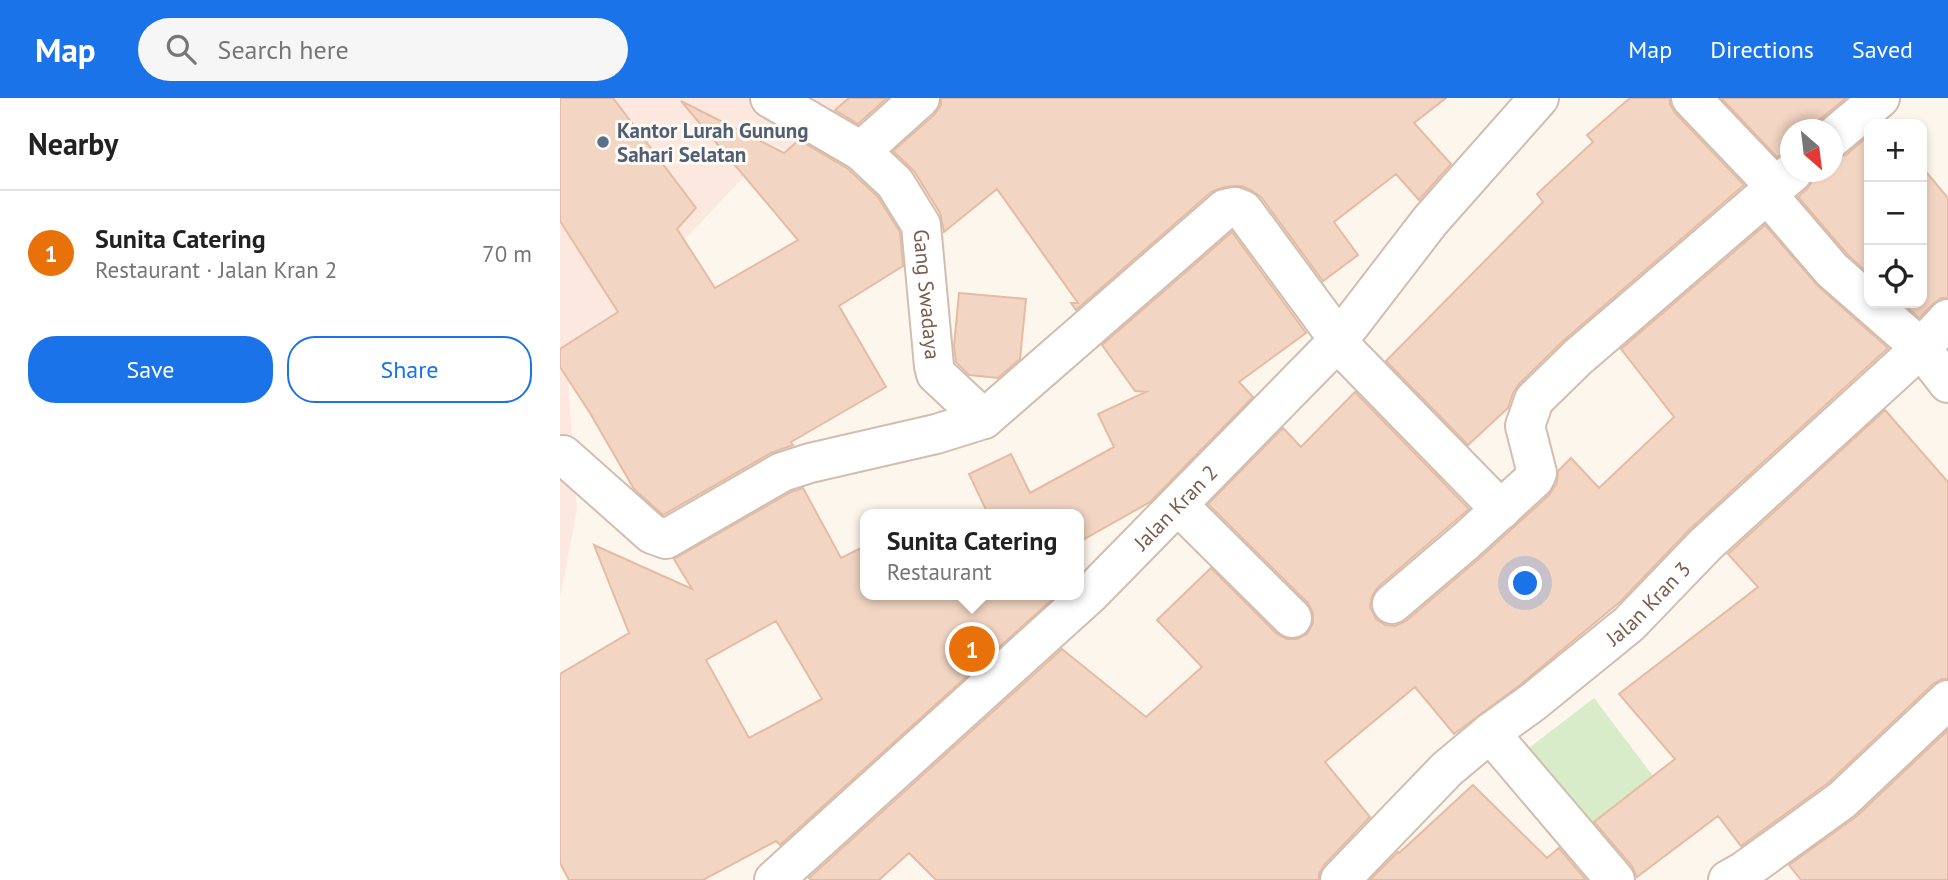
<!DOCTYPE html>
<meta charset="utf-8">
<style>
:root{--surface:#fff;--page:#f6f6f6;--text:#222;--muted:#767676;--line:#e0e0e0;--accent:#1a73e8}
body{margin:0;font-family:"PT Sans",sans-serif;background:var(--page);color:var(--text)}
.controls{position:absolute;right:21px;top:21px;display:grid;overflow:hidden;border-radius:14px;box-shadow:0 4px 10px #0003}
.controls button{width:63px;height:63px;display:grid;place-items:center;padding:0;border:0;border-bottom:2px solid var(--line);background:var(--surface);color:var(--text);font:35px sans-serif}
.compass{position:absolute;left:1220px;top:21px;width:63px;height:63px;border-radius:50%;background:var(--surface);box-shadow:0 4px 10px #0003;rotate:152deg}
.you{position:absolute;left:966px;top:486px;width:24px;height:24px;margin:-18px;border:5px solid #fff;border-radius:50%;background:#1a73e8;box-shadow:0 0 0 10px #1a73e833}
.badge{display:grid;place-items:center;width:46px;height:46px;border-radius:50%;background:var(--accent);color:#fff;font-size:23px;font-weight:700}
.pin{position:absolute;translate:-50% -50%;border:4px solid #fff;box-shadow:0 2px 7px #0006}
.popup{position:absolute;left:300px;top:411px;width:224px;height:91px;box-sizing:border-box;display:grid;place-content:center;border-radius:14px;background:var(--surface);filter:drop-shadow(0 2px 5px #0005);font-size:23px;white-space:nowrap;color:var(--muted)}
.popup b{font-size:26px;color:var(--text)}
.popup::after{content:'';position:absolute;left:50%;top:100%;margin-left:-14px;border:14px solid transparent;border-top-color:var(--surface)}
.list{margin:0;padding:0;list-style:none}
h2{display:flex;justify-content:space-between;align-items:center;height:91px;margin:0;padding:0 28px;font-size:30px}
h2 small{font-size:23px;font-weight:400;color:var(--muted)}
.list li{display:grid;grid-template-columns:46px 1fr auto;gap:21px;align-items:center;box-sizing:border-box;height:126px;padding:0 28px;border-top:2px solid var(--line)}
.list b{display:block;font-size:26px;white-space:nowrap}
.list p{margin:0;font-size:23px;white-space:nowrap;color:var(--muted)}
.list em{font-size:23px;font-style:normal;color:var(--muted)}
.actions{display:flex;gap:14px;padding:21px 28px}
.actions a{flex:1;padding:16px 0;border:2px solid var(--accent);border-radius:28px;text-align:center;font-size:24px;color:var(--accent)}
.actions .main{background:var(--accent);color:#fff}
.icon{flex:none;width:38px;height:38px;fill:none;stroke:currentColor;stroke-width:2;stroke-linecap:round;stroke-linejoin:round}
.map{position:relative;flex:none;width:1388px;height:782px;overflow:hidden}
header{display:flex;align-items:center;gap:42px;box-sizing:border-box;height:98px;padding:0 35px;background:var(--accent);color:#fff}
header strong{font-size:33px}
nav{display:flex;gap:38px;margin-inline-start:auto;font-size:24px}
.search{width:490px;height:63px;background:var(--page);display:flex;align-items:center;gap:18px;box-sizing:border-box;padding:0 24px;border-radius:38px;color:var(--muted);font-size:26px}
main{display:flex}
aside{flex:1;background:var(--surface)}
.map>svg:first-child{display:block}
</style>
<header>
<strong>Map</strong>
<div class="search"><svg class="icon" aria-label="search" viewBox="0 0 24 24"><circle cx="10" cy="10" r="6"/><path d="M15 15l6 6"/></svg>Search here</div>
<nav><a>Map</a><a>Directions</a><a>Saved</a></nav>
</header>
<main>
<aside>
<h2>Nearby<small></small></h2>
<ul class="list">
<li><span class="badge" style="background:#e8710a">1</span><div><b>Sunita Catering</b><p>Restaurant · Jalan Kran 2</p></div><em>70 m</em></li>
</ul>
<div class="actions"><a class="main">Save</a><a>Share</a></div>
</aside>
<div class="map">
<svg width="1388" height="782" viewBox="0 0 1388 782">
<rect width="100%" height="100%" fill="#fdf6ec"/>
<!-- commercial -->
<path fill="#fde8e0" d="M0,0H380L293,78L214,47L7,266L17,412L0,499Z"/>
<!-- green -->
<path fill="#d8ecc9" d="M1034,600L1093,678L1029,727L969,650Z"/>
<!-- building -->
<path fill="#f3d5c3" stroke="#e6bba3" stroke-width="2" fill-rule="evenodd" d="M0,0H53L136,110L117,131L155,190L238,142L121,3L224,55L239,42L288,71L318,99L340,134L343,168L279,208L326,289L231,344L233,347L211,355L103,417L74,391L30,315L0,269V251L58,214L0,123Z
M289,0H327L298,26L275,12Z
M381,0H886L854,25L891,66L859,102L836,76L774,124L798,157L763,183L701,99L691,92L682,88H671L661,90L651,94L516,212L511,205H518L437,91L384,134L380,115L354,73L333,53L375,16L381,7Z
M1070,0H1110V6L1115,15L1184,87L1003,243L959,286L953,295L948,310L908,347L826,263L983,104L977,96L1033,44L1027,37Z
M1161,0H1286L1258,23L1252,32H1230V53L1217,59Z
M1309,37V176L1288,157L1238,99L1248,90L1253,82L1254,74H1272V61L1286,57Z
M1362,69L1388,100V200H1381L1373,206L1359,220L1343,205H1362Z
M1205,127L1258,188L1328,250L1130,431L1061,503L960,587L894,636L855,589L765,664L810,719L764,767L759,776V782H376L349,755L319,782H251L249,780L502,551L586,619L642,569L597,522L651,470L717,536L727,541H737L747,536L753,525V515L748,505L648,406L723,330L741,349L795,294L909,411L818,489L812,498L810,509L816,521L825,527L835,528L846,523L921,459L989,397L997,385L998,373L1011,360L1039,390L1114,319L1061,251Z
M672,134L746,235L679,284L693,299L590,404L519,444V416H428L409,376L451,356L470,395L554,349L538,316L586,294L575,293L542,247Z
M399,195L466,201L460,261L438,280L409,277L396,264L394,248Z
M1325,312L1388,384V581H1382L1373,586L1268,685L1181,748L1158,718L1077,779L1072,768L1034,724L1115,661L1059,596L1198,489L1168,456Z
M243,390L281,460L305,448V497H497L220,747L216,743L143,782H9L0,765V576L69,535L34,447L132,491L114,461L231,394ZM216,523L262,601L189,640L146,562Z
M1388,632V782H1241L1229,767L1297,718Z
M913,687L987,760L999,750L1026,782H810L838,754L839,755Z"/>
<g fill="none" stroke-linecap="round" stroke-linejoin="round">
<!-- minor casing -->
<g stroke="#d1beb0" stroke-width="42">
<g id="minor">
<path id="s1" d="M210,0L301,53L335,85L361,127L374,268L376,276L424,321"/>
<path d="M1131,0L1215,88"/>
<path d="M1272,40L1320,0"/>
<path d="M301,53L360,0"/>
<path d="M1207,96L1272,172L1361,250L1388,285"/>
<path d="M777,244L941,412"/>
<path d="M3,357L92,436L106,441L222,374L250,365L376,336L424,321L665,111L675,109L683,112L779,242"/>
<path d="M618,407L732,520"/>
<path d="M832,506L906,443L974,381L977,375L965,328L974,302L1018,259L1233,74"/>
<path d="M930,635L1055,782"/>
<path id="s2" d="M214,782L530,496L777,244L870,123L979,0"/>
<path id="s3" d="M780,782L887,671L930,635L973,604L1069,526L1145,447L1361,250L1388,221"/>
<path d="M1168,782L1184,773L1282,702L1388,602"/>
</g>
</g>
<!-- minor -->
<use href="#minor" stroke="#fff" stroke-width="38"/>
</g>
<!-- markers -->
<circle fill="#5c6f8a" stroke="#fffaf3" stroke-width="2.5" cx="43" cy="44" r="7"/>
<g text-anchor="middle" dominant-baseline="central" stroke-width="6" stroke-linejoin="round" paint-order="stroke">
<!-- service labels -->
<g font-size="21" font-weight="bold" fill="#4e5e75" stroke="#fffaf3" text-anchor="start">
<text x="57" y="32">Kantor Lurah Gunung<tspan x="57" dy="24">Sahari Selatan</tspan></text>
</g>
<!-- street labels -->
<g font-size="21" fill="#7a5c4d" stroke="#fffaf3">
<text stroke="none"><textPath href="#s1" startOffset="271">Gang Swadaya</textPath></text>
<text stroke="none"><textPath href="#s2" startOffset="548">Jalan Kran 2</textPath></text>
<text stroke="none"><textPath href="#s3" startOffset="415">Jalan Kran 3</textPath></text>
</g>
</g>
</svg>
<div class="controls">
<button>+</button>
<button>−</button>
<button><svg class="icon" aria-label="locate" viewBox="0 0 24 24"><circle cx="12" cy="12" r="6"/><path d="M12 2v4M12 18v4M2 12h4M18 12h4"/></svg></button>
</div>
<svg class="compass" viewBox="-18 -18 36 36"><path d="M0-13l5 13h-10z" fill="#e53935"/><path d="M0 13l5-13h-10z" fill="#767676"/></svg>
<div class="you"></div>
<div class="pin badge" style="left:412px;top:551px;background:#e8710a">1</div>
<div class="popup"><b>Sunita Catering</b>Restaurant</div>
</div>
</main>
